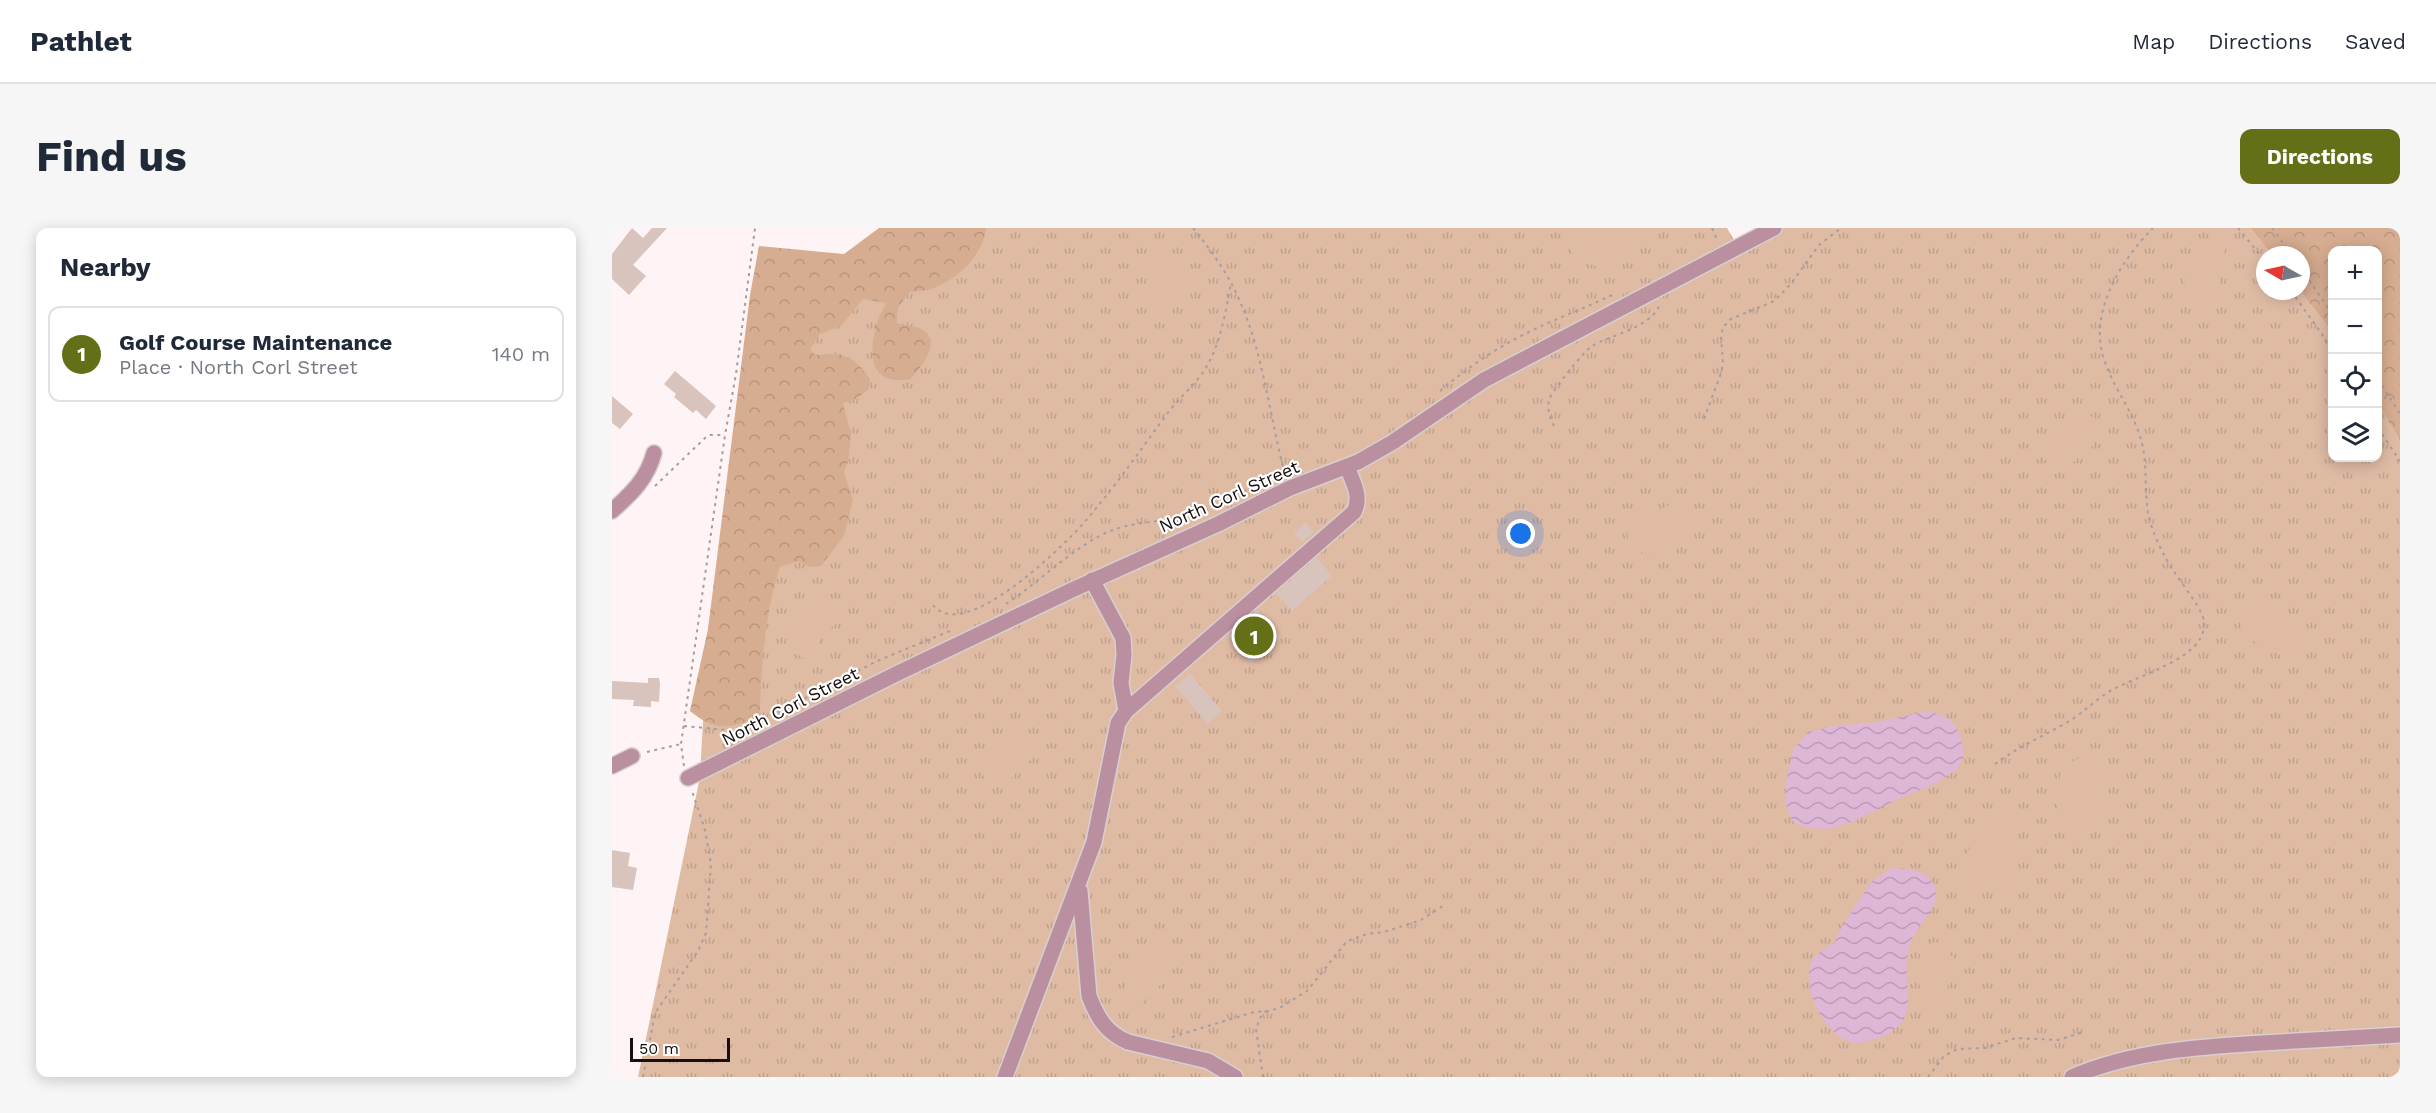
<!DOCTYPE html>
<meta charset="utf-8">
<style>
:root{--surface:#fff;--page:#f6f6f7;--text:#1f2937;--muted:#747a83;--line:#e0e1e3;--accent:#646f18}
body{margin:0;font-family:"Work Sans",sans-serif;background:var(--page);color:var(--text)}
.controls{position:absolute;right:18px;top:18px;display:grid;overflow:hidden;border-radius:12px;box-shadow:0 3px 15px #0003}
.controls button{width:54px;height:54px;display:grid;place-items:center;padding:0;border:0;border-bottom:2px solid var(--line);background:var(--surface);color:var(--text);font:30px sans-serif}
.compass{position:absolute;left:1644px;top:18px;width:54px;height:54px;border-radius:50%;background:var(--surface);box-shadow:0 3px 15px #0003;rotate:279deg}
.scale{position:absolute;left:18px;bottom:15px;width:100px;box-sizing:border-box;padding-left:6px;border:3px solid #160e0f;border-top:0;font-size:16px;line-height:21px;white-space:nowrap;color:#160e0f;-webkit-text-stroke:4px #fff;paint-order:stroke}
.you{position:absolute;left:909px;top:306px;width:21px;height:21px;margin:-15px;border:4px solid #fff;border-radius:50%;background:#1a73e8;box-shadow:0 0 0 9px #1a73e833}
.badge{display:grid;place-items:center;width:39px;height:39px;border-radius:50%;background:var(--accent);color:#fff;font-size:20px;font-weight:700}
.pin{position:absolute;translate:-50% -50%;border:3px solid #fff;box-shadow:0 2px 6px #0006}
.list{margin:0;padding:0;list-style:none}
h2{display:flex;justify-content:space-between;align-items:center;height:78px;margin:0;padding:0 24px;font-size:26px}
h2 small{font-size:20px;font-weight:400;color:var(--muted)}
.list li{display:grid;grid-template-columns:39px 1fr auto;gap:18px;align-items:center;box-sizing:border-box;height:96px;margin:0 12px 12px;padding:0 12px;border:2px solid var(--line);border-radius:12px}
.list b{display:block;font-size:22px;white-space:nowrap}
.list p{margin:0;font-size:20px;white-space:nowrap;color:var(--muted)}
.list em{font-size:20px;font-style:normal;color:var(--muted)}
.icon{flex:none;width:33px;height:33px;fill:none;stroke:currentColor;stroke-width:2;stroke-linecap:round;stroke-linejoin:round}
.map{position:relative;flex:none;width:1788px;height:849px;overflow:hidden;border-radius:12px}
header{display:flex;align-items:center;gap:36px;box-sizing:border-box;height:84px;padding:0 30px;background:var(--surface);border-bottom:2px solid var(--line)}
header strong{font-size:28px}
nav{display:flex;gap:33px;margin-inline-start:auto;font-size:21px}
.intro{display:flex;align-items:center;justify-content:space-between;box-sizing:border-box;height:144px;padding:0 36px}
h1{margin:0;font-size:42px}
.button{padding:15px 27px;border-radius:12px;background:var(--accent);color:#fff;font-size:21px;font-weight:700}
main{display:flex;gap:36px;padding:0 36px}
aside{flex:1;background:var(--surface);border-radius:12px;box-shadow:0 3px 15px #0003}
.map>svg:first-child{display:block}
</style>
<header>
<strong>Pathlet</strong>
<nav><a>Map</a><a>Directions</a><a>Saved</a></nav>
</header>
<div class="intro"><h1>Find us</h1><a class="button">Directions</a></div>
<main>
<aside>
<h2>Nearby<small></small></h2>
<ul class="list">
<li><span class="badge">1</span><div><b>Golf Course Maintenance</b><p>Place · North Corl Street</p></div><em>140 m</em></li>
</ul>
</aside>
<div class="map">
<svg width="1788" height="849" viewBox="0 0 1788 849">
<defs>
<pattern id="grass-tufts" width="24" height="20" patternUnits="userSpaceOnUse" patternTransform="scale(1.5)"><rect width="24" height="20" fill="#dfbba4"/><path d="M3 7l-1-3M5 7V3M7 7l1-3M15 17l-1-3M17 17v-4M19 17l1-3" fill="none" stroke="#bfa08c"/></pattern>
<pattern id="forest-crowns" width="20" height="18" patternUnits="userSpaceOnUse" patternTransform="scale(1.5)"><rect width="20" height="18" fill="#d7ad91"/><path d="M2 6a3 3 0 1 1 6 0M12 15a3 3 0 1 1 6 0" fill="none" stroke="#b8947c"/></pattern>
<pattern id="water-waves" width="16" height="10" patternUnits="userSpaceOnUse" patternTransform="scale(1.5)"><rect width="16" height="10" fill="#deb6d6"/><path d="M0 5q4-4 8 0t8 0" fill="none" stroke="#be9bb6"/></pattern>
</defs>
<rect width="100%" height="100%" fill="#fef4f5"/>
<!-- grass -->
<path fill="url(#grass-tufts)" d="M330,0H1115L1126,19L1162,0H1638L1660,27H1653V63H1688L1720,104V230H1766V176L1788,213V849H26L88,549L96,401L131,163Z"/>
<!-- forest -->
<path fill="url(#forest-crowns)" d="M267,0H374C372,26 346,51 322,60C315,63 306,63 298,64L286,79L285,95C293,99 302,97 309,101C332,113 308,140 299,151C255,159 256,124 266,92C268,86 272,80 274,75L251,71L229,98L208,106L198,121L203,127C232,125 240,126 258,151L257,161L244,171L231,175L239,207L236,234L232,244L241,272L232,308L209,338L197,339L187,333L168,339C154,379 148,446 148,489C118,500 104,505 78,483L96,401L138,67L147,18L232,26Z
M1638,0H1788V213L1766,176V22H1720V104L1688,63L1689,27H1660Z"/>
<!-- green -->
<path fill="#dfbba4" d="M973,0H1028C1040,67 919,35 973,0Z
M1604,11L1613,20C1613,29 1609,36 1608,44C1606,55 1608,63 1602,74L1595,77C1589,75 1583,73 1578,67C1563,49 1582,12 1604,11Z
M544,21C603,33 562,99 544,71C541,66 541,59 540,53C537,41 530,35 538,23Z
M1467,186L1482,189C1496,207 1479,221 1465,231C1454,239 1442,247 1433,231C1433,213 1451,193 1467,186Z
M1061,275L1071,277L1080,287C1079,316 1039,337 1017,318C1015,307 1013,287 1028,285C1032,284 1035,285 1038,285C1046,284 1054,278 1061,275Z
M205,372C219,374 229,378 227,394L210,406L201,428L197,432C165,423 176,376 205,372Z
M1646,379C1668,383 1696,399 1686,424C1671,433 1665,425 1651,418C1633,409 1621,405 1634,383Z
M412,501C422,507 430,523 419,532C417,534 413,535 411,537C401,546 392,569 375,553C362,541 384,514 394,506C399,502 405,502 412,501Z
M1474,528C1479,529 1483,530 1486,535C1490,540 1488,547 1490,553C1494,573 1503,598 1475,603C1465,605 1457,601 1450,595C1437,569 1444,535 1474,528Z
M1387,581C1394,584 1401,588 1404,596C1409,609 1406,649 1395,658C1387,666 1373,663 1364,662C1354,661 1346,657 1343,647L1344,639L1363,614L1371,589L1378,584Z
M1324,714L1334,719L1345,737L1336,756L1332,783L1323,789L1313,783L1310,776C1309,755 1296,721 1324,714Z
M553,721L559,722L564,726C565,743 538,770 524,779L514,778C506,765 519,739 530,730C536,724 545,723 553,721Z"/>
<!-- water -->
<path fill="url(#water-waves)" d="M1316,483C1344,490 1349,501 1352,529L1344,542L1325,555L1286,571L1243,593L1216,601L1194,600L1180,593L1173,573L1175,549L1181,521L1196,504L1217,499L1265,494Z
M1280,640C1295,641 1313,641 1321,655C1334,675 1304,697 1298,716C1284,761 1321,797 1253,814C1234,819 1218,802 1209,788C1201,775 1193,750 1199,735C1204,725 1215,719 1223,714L1228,702L1259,654Z"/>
<!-- building -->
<path fill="#d8c3bd" d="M20,0L31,10L40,0H55L21,37L34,48L17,67L0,51V26Z
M63,143L104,178L94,191L84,182L81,185L62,169L64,166L52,156Z
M0,168L21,186L8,201L0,195Z
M694,294L702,304L690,314L682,305Z
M705,329L720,348L680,383L664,365Z
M645,382L669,410L639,436L615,408Z
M578,446L610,483L596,496L563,458Z
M36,450H47L48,456L47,474L39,473V479L21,478L22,472L0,471V453L36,455Z
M0,622L18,625L16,638L25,640L21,662L0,659Z"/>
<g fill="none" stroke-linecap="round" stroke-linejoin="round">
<!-- minor casing -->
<g stroke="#d9cfd0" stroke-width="18">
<path id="minor" d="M0,283C20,265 35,251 42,225
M480,352L511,410L512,427L509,455L514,483
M0,538L20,528
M76,550L284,446L460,362L606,296L678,260L746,234L781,214L872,152L1162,0
M468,663L477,768C485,789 494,805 516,814L596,833L623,849
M393,849L482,614L506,495L514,483L742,284C750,269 741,254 735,239
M1460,849C1520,823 1585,819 1650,815C1696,812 1742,810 1788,807"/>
</g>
<!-- path -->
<path stroke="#a69d9e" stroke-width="2" stroke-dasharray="3 4.5" stroke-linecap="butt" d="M581,0C598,21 615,44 626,69C652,125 657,188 673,246
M1100,0L1106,14
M1626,0L1653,33
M1660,0L1680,27
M1689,40L1720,86
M1679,63L1710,106L1720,124
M1766,151L1788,186
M828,163C853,142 878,124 907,109C937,93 969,82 1000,67
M1092,191L1109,145L1111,136L1109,109L1111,99L1119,91L1162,73L1178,57L1207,17L1229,0
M942,198C938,190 935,181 937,172C939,164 972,123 980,118C998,107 1042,99 1048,75
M1766,200L1788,233
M43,258L93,210L98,207H113
M394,376C426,355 467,314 501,302C525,293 553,294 578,288C590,285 602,279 613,275
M321,377C351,416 447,322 469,298C499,264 525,227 552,190C564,172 584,157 595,138C609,113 614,82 619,55
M72,498L116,502L141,497L265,433L338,403
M35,524L69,516
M1383,536C1406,519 1429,509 1454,495C1470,486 1483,472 1498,463C1523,449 1574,435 1588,411C1591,406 1593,399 1592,393C1590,379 1560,344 1552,327C1545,314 1539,299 1536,285C1532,259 1536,233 1528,208C1519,181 1502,160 1493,134C1475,87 1508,33 1541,0
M72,538L69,516L113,207L124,146L143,0
M560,809L642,784L658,783L669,779L695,763L735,713L755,706L772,704L809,692L834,676
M31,849L43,785L86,723L94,705L99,636L93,602L80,563
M651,849L644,801L648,790L654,783
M1316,849L1332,828L1345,821L1373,820L1404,810L1446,812L1472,804"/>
<!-- minor -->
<use href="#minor" stroke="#ba90a0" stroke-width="15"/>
</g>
<g text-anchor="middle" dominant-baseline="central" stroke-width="4.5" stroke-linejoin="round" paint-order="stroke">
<!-- street labels -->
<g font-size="18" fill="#160e0f" stroke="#fff">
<text transform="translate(617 268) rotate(-24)">North Corl Street</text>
<text transform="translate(178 478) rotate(-27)">North Corl Street</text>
</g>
</g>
</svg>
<div class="controls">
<button>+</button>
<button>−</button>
<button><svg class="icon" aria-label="locate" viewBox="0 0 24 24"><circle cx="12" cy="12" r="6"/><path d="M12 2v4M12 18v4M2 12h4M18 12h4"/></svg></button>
<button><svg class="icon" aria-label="layers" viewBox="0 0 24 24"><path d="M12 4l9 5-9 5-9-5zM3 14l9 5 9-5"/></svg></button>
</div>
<svg class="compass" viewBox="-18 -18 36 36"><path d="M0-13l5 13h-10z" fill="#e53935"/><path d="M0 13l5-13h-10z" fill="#747a83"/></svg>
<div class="scale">50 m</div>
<div class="you"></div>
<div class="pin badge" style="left:642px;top:408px">1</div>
</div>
</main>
